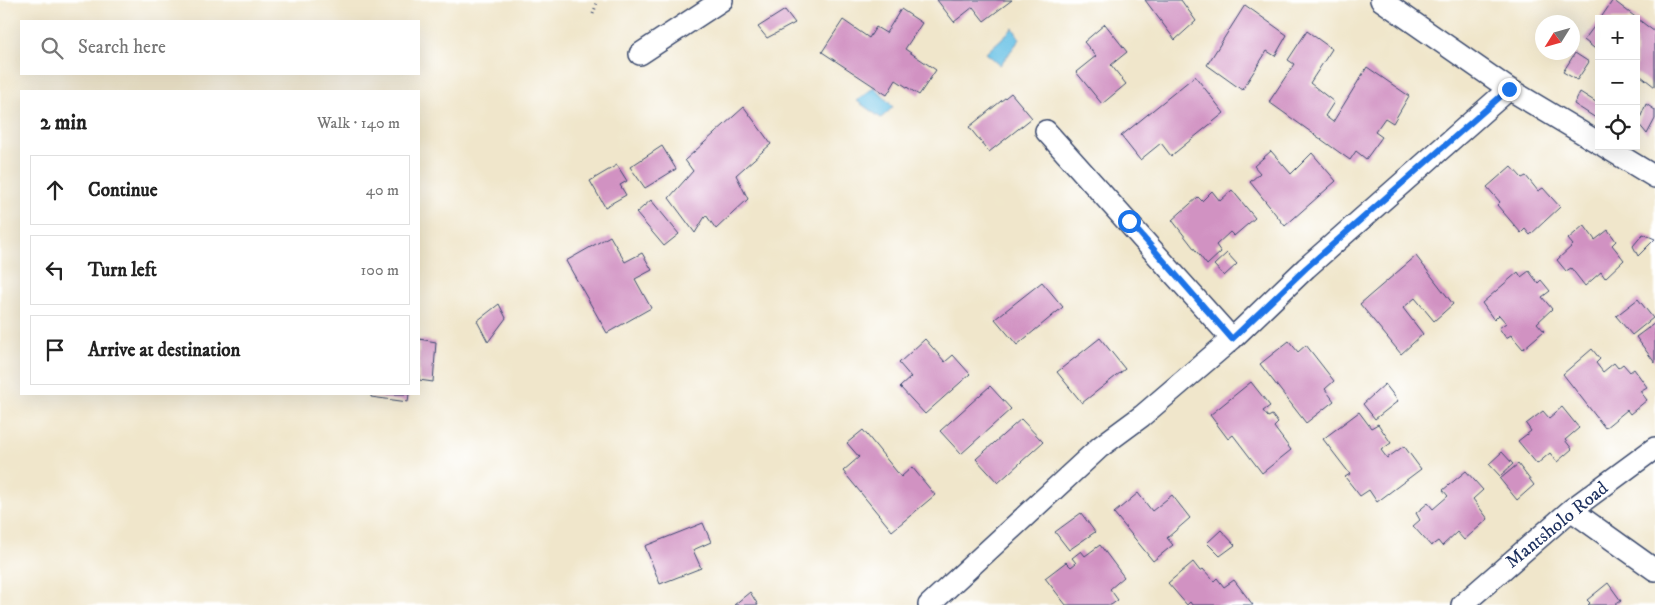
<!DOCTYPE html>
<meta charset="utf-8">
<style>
:root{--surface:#fff;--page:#f6f6f6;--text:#222;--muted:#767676;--line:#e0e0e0}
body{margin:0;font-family:"IM FELL DW Pica",serif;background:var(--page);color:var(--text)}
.controls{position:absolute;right:15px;top:15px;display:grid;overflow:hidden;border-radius:0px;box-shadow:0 5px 20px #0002}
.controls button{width:45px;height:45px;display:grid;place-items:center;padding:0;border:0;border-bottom:1px solid var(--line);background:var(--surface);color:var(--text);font:25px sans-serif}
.compass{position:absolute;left:1535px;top:15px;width:45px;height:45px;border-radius:50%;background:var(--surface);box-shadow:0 5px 20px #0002;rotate:233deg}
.stop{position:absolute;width:15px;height:15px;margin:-11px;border:4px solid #1a73e8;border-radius:50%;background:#fff}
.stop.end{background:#1a73e8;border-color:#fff;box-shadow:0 1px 5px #0008}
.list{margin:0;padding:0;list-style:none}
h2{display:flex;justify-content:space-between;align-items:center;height:65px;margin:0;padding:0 20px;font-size:21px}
h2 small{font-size:16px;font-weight:400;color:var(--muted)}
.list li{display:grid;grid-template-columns:32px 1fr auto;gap:15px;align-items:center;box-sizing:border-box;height:70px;margin:0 10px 10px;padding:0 10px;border:1px solid var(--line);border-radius:0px}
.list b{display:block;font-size:19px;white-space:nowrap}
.list em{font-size:16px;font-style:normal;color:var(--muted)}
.icon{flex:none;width:28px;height:28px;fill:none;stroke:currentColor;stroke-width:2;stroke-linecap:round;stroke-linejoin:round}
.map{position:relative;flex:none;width:1655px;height:605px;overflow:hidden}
.search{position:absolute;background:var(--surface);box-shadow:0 5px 20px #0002;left:20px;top:20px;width:400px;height:55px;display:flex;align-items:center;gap:12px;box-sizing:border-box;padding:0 18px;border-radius:0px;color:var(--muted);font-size:19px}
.panel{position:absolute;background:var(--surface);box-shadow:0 5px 20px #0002;left:20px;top:90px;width:400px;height:305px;border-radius:0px}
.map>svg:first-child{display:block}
</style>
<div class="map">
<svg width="1655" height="605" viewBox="0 0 1655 605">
<rect width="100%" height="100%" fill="#fff"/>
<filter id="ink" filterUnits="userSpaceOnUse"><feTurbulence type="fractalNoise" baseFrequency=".02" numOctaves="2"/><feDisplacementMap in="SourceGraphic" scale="10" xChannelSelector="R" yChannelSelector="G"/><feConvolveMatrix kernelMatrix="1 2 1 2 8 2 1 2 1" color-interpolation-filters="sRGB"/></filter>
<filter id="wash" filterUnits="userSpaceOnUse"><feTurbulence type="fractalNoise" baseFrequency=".0096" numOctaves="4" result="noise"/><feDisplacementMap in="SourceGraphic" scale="20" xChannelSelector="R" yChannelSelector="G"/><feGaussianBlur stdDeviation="1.12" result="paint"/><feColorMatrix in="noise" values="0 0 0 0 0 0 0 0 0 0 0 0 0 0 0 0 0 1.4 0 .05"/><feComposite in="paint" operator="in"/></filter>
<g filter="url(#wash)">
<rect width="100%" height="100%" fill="#f0e6cb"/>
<!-- water -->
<path fill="#68c1e5" stroke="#4278a2" d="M1013,28L1020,39L1000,65L986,53Z
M874,87L893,107L881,118L857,101Z"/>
<g id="blocks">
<!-- building -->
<path fill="#d192c2" d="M937,0H1012L984,21L973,7L954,22Z
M1145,0H1181L1196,21L1175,40Z
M1613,0L1655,32V87L1636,72V19H1600Z
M1245,5L1287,35L1275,56L1267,51L1242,90L1207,65Z
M901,9L922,23L905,49L936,70L919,95L896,80L887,95L822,52L843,20L869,38L876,27L886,33Z
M785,10L795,23L767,38L758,27Z
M1599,20V52L1584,40Z
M1105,24L1127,52L1111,65L1126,84L1102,104L1076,72L1096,56L1084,42Z
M1307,31L1332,49L1310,83L1334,102L1325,116L1333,122L1367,67L1409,96L1393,123L1385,118L1375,132L1382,137L1366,159L1356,151L1350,160L1269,102L1294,64L1288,60Z
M1575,53L1589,62L1577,80L1563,72Z
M1195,76L1224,113L1171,156L1161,143L1140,160L1121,136Z
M1580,92L1599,104V120L1574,104Z
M1011,93L1032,118L989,152L969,127Z
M1646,104L1655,110V119L1647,134L1638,123Z
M744,107L771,144L736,175L748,199L716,229L706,215L695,233L669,198L693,171L685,160Z
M662,146L676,169L645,188L630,167Z
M1271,151L1291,174L1312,153L1336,181L1285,226L1250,182L1260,173L1254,166Z
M617,165L627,181L620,185L626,195L605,207L590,181Z
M1511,166L1522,178L1526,176L1538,191L1543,188L1560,207L1530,235L1525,229L1521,233L1497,205L1500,202L1487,187Z
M1232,190L1255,218L1234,236L1230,232L1216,245L1221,252L1207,265L1172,220L1198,197L1202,201L1212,191L1220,201Z
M651,200L679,234L664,246L636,213Z
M1584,225L1595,240L1608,230L1616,241L1612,245L1624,260L1605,278L1601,272L1585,286L1571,268L1566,271L1557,260L1573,245L1568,239Z
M1643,234L1655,239L1638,256L1633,246Z
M610,236L625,262L642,253L652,270L635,279L651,308L607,333L566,261Z
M1227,253L1237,264L1224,276L1214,265Z
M1416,256L1453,304L1434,321L1415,298L1403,308L1423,334L1401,354L1360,304Z
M1529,271L1538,283L1541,280L1550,291L1542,297L1552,309L1537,323L1544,331L1523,349L1511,335L1506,338L1499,328L1506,323L1499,315L1494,320L1482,303L1518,272L1521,277Z
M1042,282L1063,307L1017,345L995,319Z
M1638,299L1653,318L1632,335L1616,316Z
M499,304L506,318L488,342L477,321Z
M1655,323V363L1636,337Z
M1100,338L1125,369L1082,403L1057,372Z
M419,339L436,342L433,382L419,380Z
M925,339L945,362L953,355L970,374L925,414L900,387L911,377L899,363Z
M1289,341L1298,352L1306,345L1334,381L1325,389L1334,401L1306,423L1260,364Z
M1592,349L1600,359L1596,363L1603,372L1614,363L1618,368L1623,364L1630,372L1634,369L1647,387L1640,391L1647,400L1630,414L1627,410L1605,428L1563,374Z
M1251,382L1270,406L1263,411L1268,417L1272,415L1278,423L1274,427L1291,450L1262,473L1233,435L1228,439L1210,415Z
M1385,384L1398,401L1375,419L1363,404Z
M990,386L1011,409L961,454L940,431Z
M371,394H409L408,402L371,397Z
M1562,407L1579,428L1565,440L1572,449L1557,462L1550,453L1537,464L1518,441L1531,431L1526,424L1543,411L1549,418Z
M1359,412L1371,428L1378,424L1391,443L1381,450L1387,458L1404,446L1421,469L1377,502L1369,490L1360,496L1345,477L1350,474L1323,439Z
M1021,419L1043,442L998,483L976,459Z
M863,430L901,477L912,467L935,495L892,531L843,471L859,457L847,443Z
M1502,452L1513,464L1500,476L1489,464Z
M1518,464L1534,485L1517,500L1500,479Z
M1466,471L1483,490L1473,499L1488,519L1464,540L1457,532L1442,546L1438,541L1431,546L1413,526L1420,520L1416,513L1428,503L1433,509L1448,496L1443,490Z
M1138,493L1152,511L1172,495L1190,518L1167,538L1173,545L1153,561L1114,513Z
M1081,513L1095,532L1069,550L1055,532Z
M703,523L711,542L693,550L701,568L660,584L645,546Z
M1221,530L1235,545L1220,556L1207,543Z
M1100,545L1124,577L1110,589L1118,600L1111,605H1066L1045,578L1066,562L1071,567L1076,563L1072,558L1081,551L1085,556Z
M1193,562L1200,571L1203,569L1214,581L1217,578L1224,587L1234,580L1253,605H1192L1190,602L1187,605L1168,583Z
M1608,583L1621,601L1615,605H1588L1590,603L1587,600Z
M750,592L758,605H734Z"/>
</g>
</g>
<g filter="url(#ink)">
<use href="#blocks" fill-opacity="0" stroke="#3b4a6e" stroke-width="1"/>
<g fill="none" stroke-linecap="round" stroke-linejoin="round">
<!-- minor casing -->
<g stroke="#3b4a6e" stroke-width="24">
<path id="minor" d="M1381,0L1509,89L1599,143
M640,54L722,0
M1046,131L1232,339
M1604,146L1655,177
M1571,510L1655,570
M929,605L1100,447L1142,416L1232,339L1306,268L1509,89
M1462,605L1571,510L1655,448"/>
</g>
<!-- path -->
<path stroke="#3b4a6e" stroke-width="3" stroke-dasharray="1 4" stroke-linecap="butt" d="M593,14L598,0"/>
<!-- minor -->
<use href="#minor" stroke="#fff" stroke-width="21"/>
</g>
</g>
<g fill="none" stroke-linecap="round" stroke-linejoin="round" filter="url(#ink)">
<!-- route -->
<path stroke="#1a73e8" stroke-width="6" d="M1129,221L1232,339L1306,268L1509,89"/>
</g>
<g text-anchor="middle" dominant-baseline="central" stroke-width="4.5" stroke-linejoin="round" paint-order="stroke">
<!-- street labels -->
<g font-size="19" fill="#1b2f5e" stroke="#fff">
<text transform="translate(1557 525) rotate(-39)">Mantsholo Road</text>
</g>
</g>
</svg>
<div class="controls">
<button>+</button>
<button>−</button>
<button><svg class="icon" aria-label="locate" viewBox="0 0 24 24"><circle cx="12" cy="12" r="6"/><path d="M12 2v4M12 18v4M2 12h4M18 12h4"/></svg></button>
</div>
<svg class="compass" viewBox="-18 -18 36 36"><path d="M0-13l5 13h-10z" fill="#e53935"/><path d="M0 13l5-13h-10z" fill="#767676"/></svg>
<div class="stop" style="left:1129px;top:221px"></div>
<div class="stop end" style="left:1509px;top:89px"></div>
<div class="search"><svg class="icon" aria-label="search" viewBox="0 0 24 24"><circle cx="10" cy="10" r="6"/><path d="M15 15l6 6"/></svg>Search here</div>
<section class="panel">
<h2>2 min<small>Walk · 140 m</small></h2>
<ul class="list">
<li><svg class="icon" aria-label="ahead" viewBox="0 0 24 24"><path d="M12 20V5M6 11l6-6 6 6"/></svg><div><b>Continue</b></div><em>40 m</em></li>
<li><svg class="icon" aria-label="left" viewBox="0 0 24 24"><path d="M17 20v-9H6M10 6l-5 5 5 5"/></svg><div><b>Turn left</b></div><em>100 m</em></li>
<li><svg class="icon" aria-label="arrive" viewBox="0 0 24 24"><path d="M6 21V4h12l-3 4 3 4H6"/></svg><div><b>Arrive at destination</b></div></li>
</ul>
</section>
</div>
